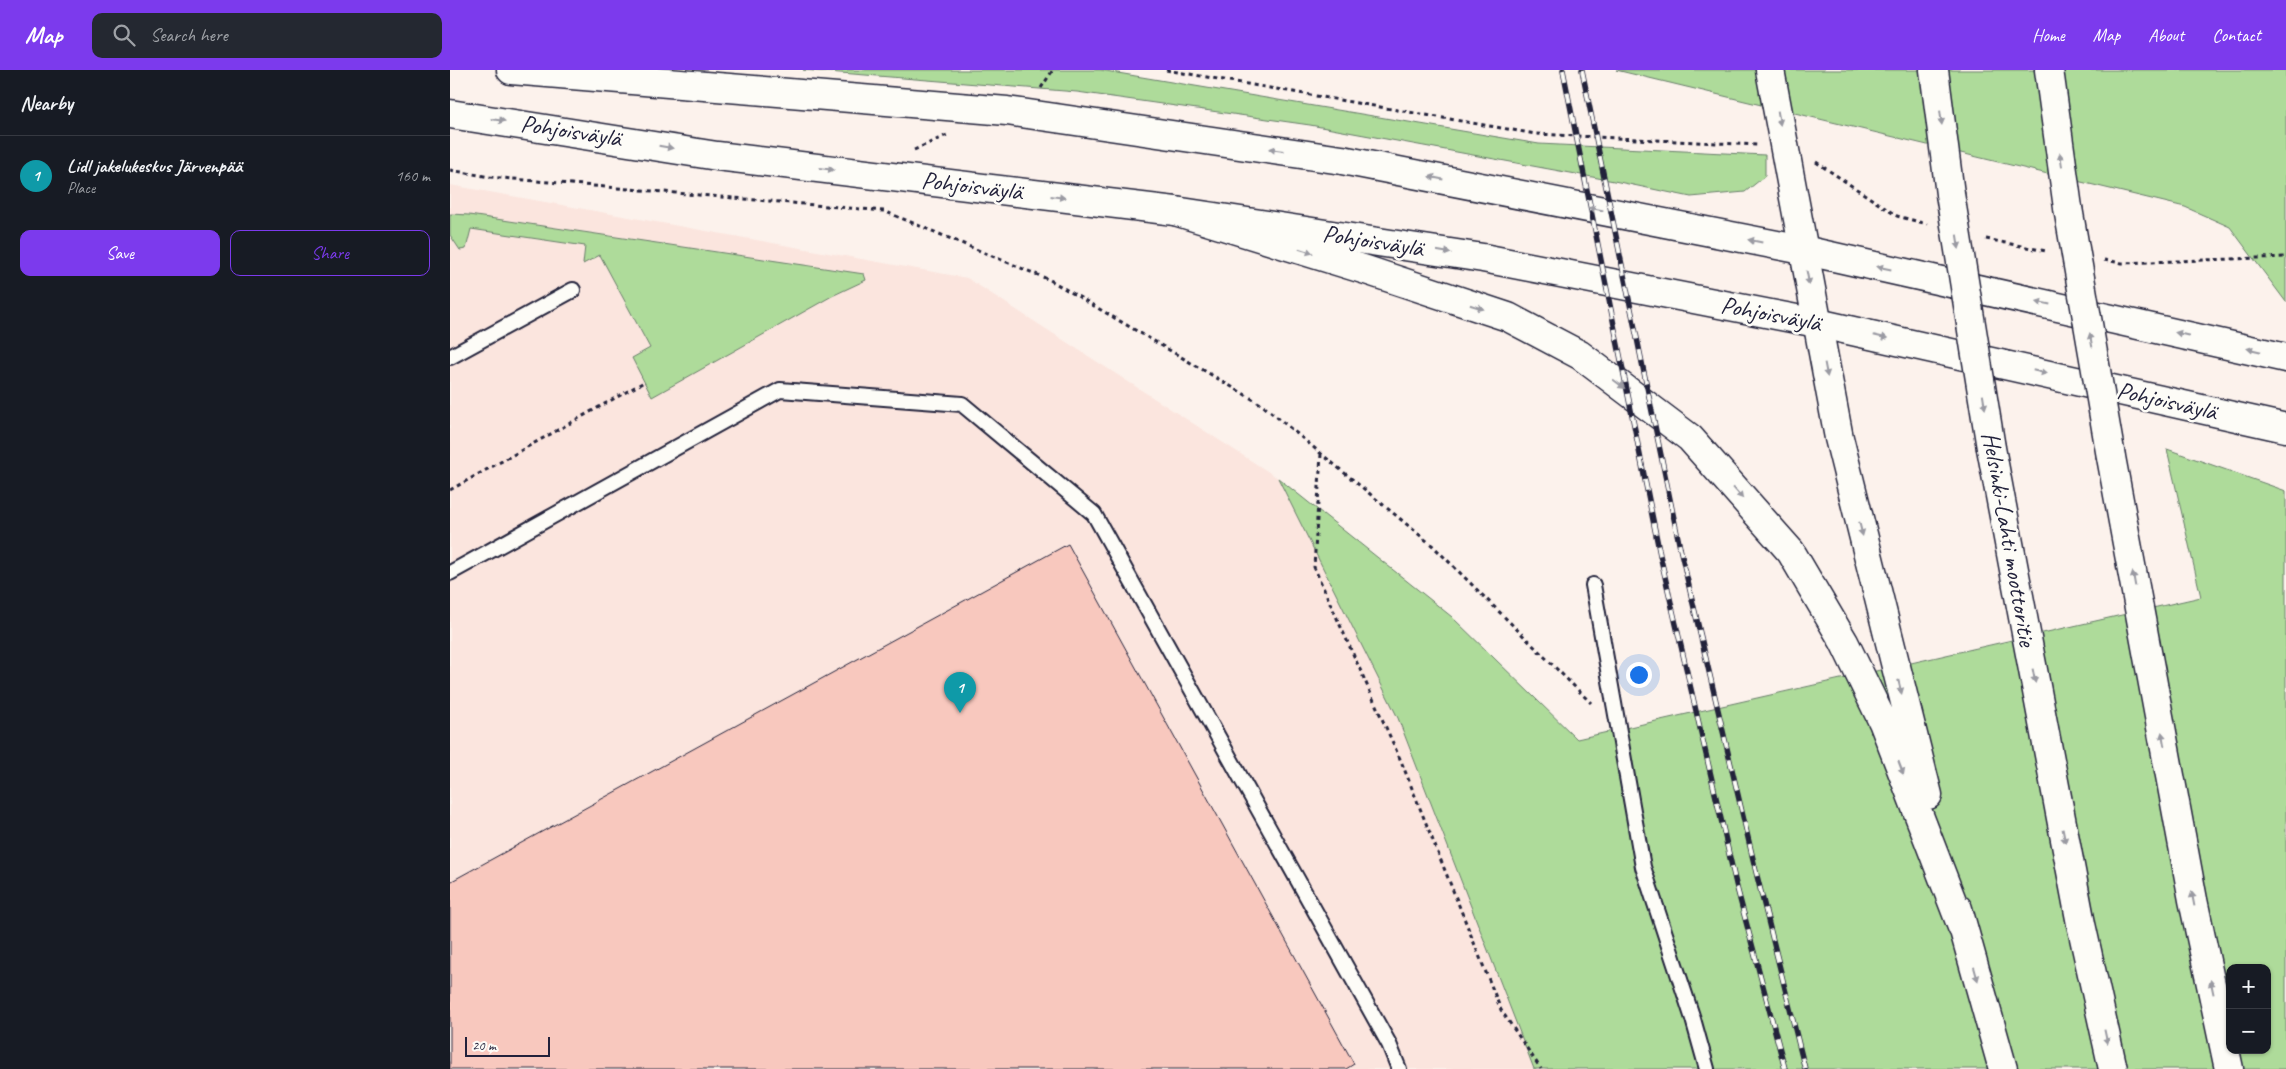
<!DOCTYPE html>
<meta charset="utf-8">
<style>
:root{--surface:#171b24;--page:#242831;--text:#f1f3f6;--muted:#9ea1a6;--line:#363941;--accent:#7c3aed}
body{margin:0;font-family:Caveat,sans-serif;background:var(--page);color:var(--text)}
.controls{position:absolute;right:15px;bottom:15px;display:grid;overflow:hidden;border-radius:10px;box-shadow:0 1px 4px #0004}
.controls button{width:45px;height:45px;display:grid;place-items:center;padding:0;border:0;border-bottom:1px solid var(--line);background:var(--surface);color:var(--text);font:25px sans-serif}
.scale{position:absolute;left:15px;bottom:12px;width:85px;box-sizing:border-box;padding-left:5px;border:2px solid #22223b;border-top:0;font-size:14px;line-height:18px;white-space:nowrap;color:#22223b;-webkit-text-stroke:4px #fdfcf7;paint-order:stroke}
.you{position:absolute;left:1188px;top:604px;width:18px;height:18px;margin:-12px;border:4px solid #fff;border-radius:50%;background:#1a73e8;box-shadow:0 0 0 8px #1a73e833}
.badge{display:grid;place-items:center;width:32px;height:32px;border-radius:50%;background:var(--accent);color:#fff;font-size:16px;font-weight:700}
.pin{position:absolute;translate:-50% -41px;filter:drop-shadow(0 1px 2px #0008)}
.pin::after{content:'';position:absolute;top:26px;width:18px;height:15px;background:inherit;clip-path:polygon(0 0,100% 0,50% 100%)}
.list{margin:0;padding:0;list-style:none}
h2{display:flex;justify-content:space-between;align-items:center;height:65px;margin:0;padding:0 20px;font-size:21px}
h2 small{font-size:16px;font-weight:400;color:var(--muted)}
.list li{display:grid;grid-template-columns:32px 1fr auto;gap:15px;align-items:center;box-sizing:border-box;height:80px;padding:0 20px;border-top:1px solid var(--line)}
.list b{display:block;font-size:19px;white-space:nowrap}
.list p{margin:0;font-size:16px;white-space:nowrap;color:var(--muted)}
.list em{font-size:16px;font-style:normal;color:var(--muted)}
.actions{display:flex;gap:10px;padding:15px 20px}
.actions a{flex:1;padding:11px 0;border:1px solid var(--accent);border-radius:10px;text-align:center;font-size:18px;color:var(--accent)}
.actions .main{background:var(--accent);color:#fff}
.icon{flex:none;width:28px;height:28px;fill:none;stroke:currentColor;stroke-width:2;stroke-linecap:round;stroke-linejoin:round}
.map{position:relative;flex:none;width:1836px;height:999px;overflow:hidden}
header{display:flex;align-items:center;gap:30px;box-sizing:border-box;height:70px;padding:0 25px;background:var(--accent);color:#fff}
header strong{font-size:24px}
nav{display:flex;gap:28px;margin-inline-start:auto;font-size:18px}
.search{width:350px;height:45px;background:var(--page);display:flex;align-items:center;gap:12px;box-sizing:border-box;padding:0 18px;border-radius:10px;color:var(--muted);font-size:19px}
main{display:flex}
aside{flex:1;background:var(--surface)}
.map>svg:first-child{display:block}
</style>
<header>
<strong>Map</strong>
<div class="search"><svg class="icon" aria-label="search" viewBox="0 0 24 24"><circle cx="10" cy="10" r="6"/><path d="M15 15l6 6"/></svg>Search here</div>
<nav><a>Home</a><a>Map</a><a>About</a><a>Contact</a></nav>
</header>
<main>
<aside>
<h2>Nearby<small></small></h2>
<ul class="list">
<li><span class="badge" style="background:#0f9aa8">1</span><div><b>Lidl jakelukeskus Järvenpää</b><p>Place</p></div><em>160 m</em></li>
</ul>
<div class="actions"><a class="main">Save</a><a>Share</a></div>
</aside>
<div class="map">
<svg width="1836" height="999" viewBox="0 0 1836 999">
<rect width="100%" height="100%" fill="#fcf2ec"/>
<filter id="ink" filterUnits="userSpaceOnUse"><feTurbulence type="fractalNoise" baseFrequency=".02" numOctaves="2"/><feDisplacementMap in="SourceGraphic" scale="10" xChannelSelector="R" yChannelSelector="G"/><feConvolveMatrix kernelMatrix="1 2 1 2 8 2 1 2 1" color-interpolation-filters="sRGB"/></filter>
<g filter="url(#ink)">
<!-- built -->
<path fill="#fbe5de" d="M0,115L517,208L828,408L948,648L1084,999H0Z"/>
<!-- green -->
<path fill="#aedb9a" stroke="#687e6a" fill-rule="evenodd" d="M353,0H650L1089,74L1315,85V106L1295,122L1241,127L1164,111L860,55L627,22Z
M1166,0H1836V232L1780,157L1735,137Z
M0,144L19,145L414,204L416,210L382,226L202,327L182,288L200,278L150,185L133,194L135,176L21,159L16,179L10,180L0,165Z
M1717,379L1836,421V999H1084L948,648L828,408L1002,547L1127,669L1751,527ZM1780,898H1817V980H1780Z"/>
<!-- building -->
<path fill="#f8c8be" stroke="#22223b" d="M618,474L904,994L896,999H0V812Z"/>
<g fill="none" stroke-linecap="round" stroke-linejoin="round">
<!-- lane casing -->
<g stroke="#22223b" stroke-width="18">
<path id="lane" d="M0,287L123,220
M0,503L330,320L512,334L644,444L939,974L949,999
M1143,515L1193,797L1243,949L1257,999"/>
</g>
<!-- secondary casing -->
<g stroke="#22223b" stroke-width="31">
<path id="secondary" d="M61,0L557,41L892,90L1353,180L1836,288
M0,44L267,86L725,141L1033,188L1367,253L1836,358"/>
</g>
<!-- highway casing -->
<g stroke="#22223b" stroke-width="31">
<path id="highway" d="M1320,0L1389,368L1478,725
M1484,0L1500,124
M1599,0L1618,138
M725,141L916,200L1058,247L1130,285L1240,368L1341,482L1394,572L1433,652L1512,857
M1541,378L1631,854L1663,999
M1661,387L1743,830L1779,999
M1508,839L1553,999"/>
</g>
<!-- path -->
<path stroke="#22223b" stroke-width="3" stroke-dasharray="4 4" stroke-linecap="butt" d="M716,0L1086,64L1307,75
M591,18L603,0
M464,80L497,65
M1366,92L1447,146L1477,154
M0,100L40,107L434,141L600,210L811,334L983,476L1141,633
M1536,169L1596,181
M1654,190L1672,193L1836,187
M871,384L864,497L951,691L1051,940L1091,999
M0,420L194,312"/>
<!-- lane -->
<use href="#lane" stroke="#fdfcf7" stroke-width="14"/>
<!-- secondary -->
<use href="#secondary" stroke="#fdfcf7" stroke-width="28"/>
<!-- highway -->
<use href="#highway" stroke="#fdfcf7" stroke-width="28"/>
<!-- rail casing -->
<g stroke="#22223b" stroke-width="5.5">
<path id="rail" d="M1113,0L1210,485L1286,814L1335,999
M1132,0L1230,478L1307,806L1355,999"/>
</g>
<!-- rail -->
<use href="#rail" stroke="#fdfcf7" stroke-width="4" stroke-dasharray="11" stroke-linecap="butt"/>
<!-- highway-bridge casing -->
<g stroke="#22223b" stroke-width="31" stroke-linecap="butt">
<path id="highway-bridge" d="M1500,124L1541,378
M1618,138L1661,387"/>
</g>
<!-- highway-bridge -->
<use href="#highway-bridge" stroke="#fdfcf7" stroke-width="28"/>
</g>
<!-- one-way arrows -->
<defs><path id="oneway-solid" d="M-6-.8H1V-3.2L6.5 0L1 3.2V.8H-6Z" transform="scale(1.25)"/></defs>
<g fill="#9a9aa2">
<use href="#oneway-solid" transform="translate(1329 48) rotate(80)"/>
<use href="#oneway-solid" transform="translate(1491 48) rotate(83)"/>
<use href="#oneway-solid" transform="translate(48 50) rotate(8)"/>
<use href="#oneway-solid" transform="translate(216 77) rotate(10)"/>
<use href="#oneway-solid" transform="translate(826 80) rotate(-172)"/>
<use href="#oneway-solid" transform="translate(1611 90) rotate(-98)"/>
<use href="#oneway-solid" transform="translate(377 99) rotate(7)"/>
<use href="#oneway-solid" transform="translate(986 108) rotate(-169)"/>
<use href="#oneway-solid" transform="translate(608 127) rotate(7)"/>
<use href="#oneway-solid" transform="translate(1146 139) rotate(-169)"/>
<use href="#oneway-solid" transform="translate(1305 171) rotate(-169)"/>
<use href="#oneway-solid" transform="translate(1508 172) rotate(81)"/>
<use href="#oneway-solid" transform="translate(856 181) rotate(17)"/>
<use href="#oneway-solid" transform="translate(994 182) rotate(9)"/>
<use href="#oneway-solid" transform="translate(1434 198) rotate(-168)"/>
<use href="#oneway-solid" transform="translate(1358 208) rotate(79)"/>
<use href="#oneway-solid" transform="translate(1593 233) rotate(-168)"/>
<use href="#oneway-solid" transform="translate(1027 237) rotate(18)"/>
<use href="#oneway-solid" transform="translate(1732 264) rotate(-167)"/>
<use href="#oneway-solid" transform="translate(1431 267) rotate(13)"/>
<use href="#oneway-solid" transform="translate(1641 270) rotate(-100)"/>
<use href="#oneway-solid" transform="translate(1804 280) rotate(-167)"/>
<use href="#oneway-solid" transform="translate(1376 300) rotate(79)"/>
<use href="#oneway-solid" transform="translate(1590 302) rotate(13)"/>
<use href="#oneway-solid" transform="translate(1169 314) rotate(37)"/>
<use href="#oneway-solid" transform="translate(1534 332) rotate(81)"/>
<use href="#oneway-solid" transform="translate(1288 423) rotate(49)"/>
<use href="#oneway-solid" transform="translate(1411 459) rotate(76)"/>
<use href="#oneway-solid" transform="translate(1684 509) rotate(-100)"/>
<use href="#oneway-solid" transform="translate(1584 606) rotate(79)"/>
<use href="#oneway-solid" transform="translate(1450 617) rotate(76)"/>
<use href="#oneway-solid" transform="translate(1713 669) rotate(-100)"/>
<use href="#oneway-solid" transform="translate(1451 698) rotate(69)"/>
<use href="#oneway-solid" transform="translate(1614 766) rotate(79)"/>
<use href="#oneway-solid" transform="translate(1743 829) rotate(-101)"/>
<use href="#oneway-solid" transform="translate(1526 904) rotate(74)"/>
<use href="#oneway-solid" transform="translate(1762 917) rotate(-102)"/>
<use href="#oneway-solid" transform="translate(1656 967) rotate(78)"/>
</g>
</g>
<g text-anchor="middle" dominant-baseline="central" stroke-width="5" stroke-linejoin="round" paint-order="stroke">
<!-- street labels -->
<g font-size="25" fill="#22223b" stroke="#fdfcf7">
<text transform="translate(121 61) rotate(9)">Pohjoisväylä</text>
<text transform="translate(522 116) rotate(7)">Pohjoisväylä</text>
<text transform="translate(923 171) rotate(9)">Pohjoisväylä</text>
<text transform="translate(1321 244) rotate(11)">Pohjoisväylä</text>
<text transform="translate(1717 331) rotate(13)">Pohjoisväylä</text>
<text transform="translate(1559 469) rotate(80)">Helsinki-Lahti moottoritie</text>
</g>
</g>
</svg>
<div class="controls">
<button>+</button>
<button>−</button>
</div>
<div class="scale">20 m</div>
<div class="you"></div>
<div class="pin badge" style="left:510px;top:643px;background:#0f9aa8">1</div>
</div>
</main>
